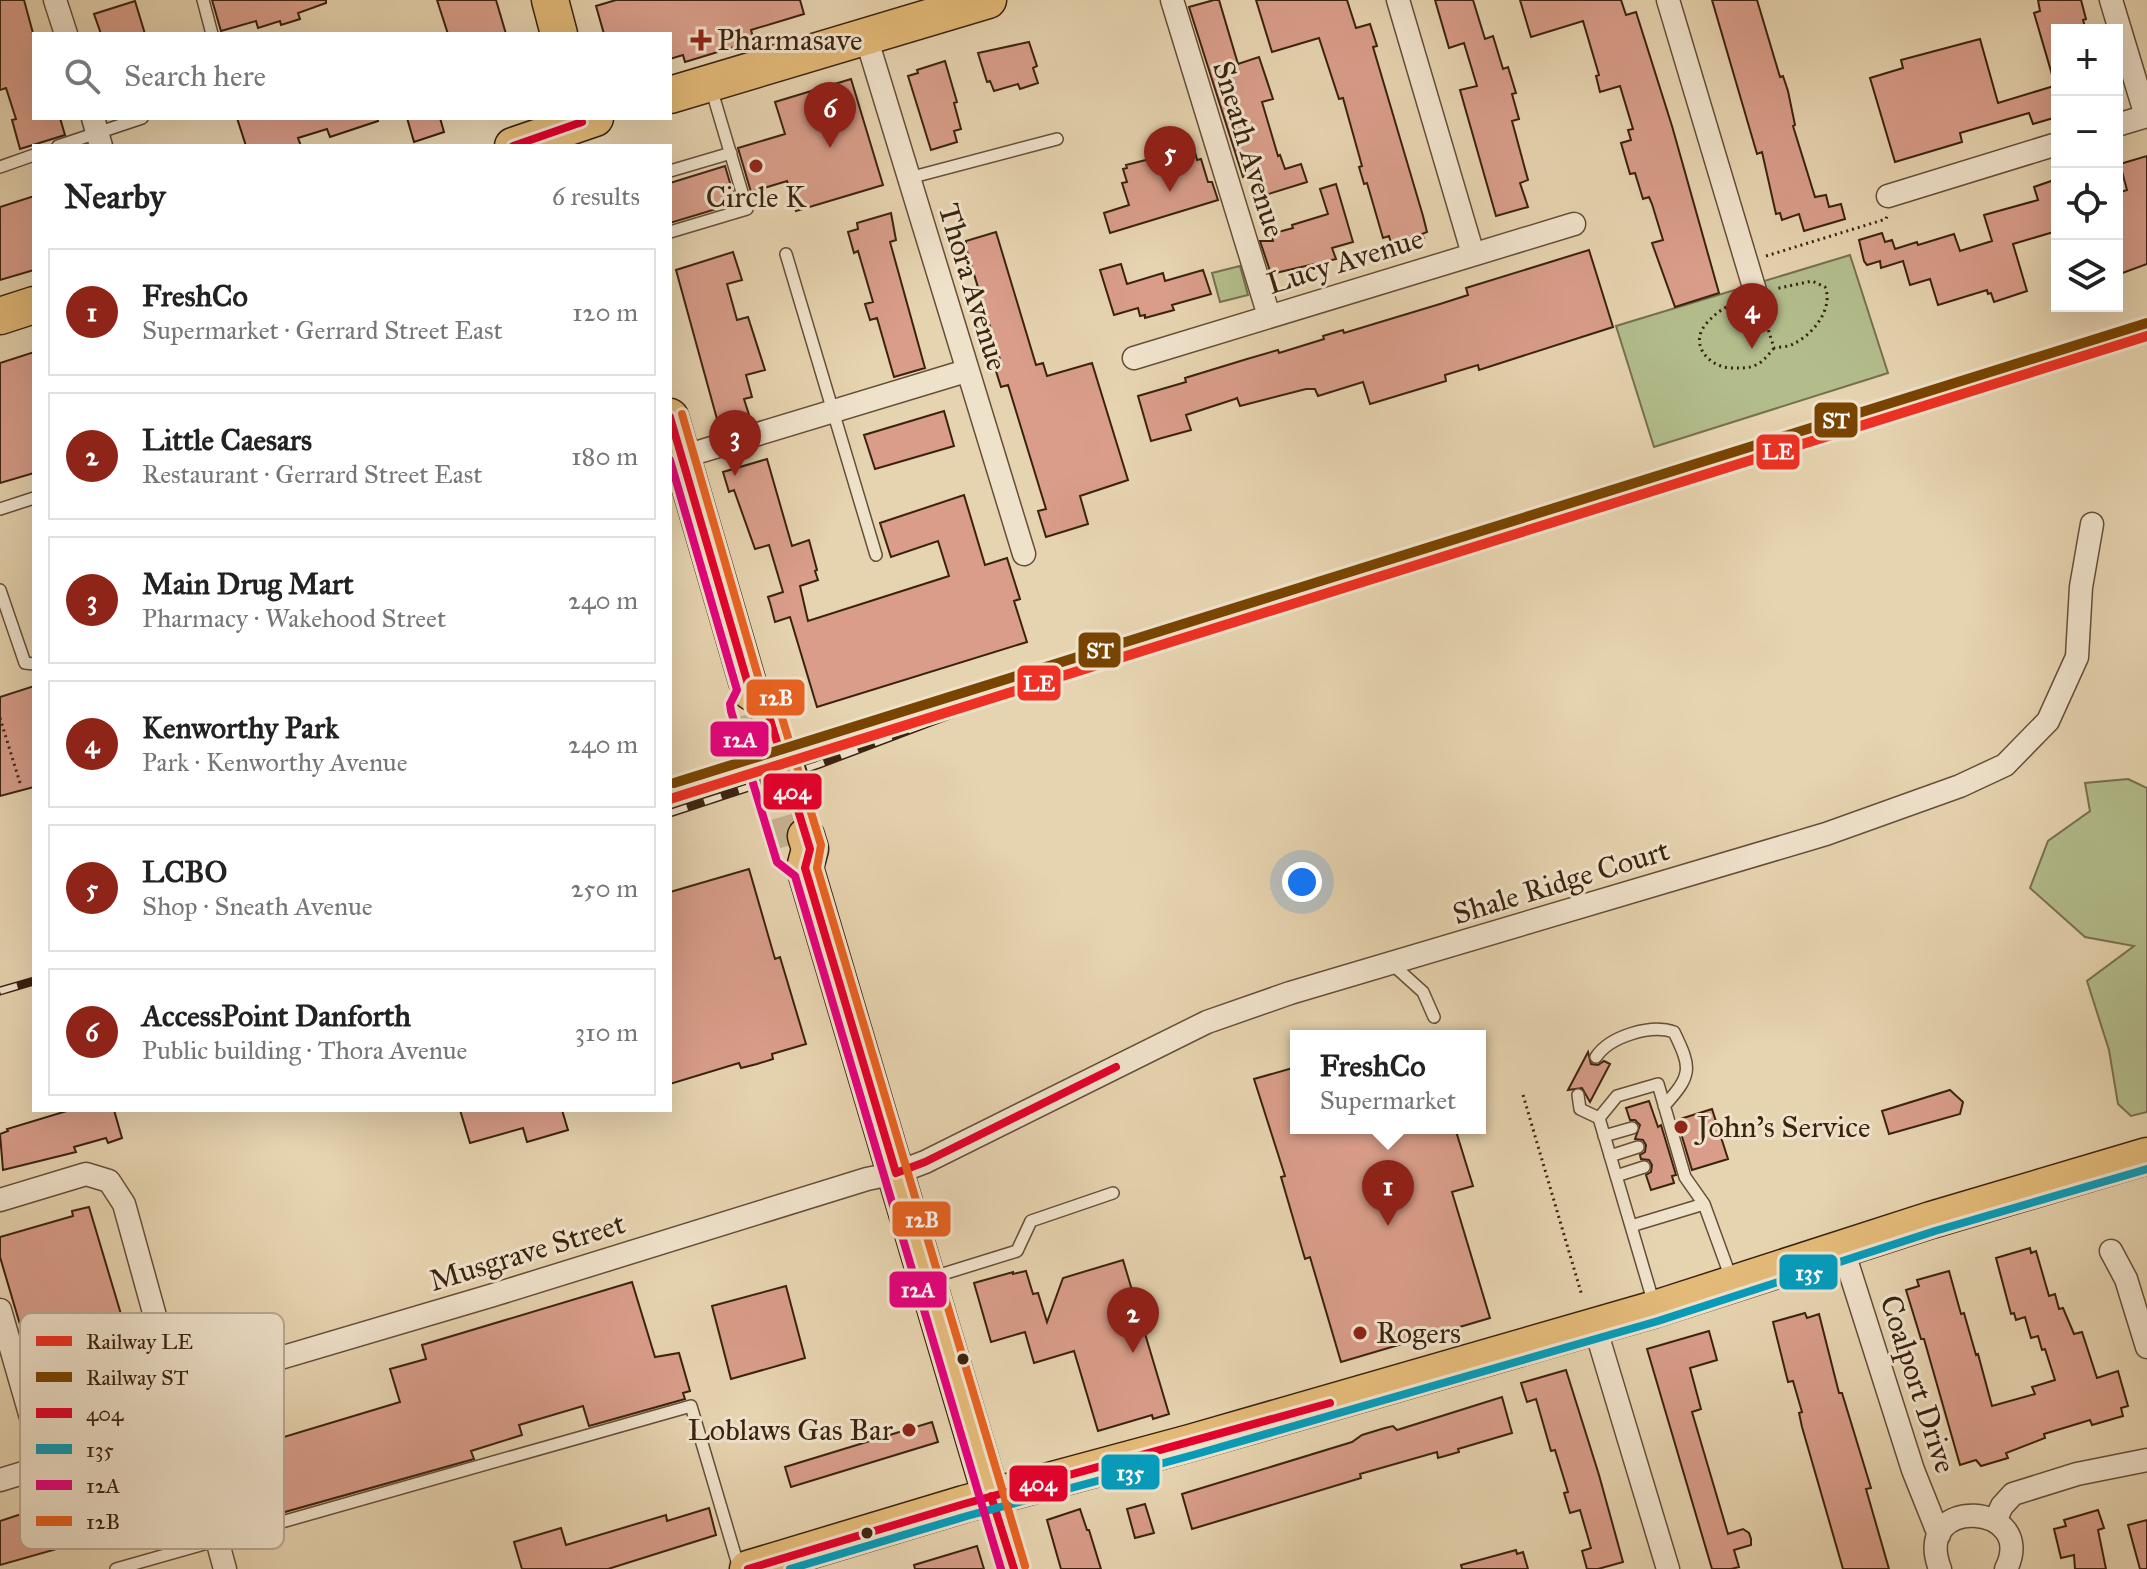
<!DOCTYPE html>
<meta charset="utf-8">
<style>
:root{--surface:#fff;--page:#f2f2f2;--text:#222;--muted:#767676;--line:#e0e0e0;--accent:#8f2418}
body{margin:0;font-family:"IM FELL Great Primer",serif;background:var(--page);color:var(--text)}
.controls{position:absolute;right:24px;top:24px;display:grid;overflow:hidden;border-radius:0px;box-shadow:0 8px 32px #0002}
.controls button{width:72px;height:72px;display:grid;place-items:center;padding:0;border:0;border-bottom:2px solid var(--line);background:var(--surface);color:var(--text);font:40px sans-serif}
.you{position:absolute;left:1302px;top:882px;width:28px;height:28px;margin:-20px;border:6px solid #fff;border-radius:50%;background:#1a73e8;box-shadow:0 0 0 12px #1a73e833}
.badge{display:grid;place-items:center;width:52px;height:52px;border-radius:50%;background:var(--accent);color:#fff;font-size:26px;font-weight:700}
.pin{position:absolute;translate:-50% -66px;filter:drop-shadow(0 2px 4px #0008)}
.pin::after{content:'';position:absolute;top:42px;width:28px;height:24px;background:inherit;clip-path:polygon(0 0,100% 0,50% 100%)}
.popup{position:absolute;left:1290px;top:1030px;width:196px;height:104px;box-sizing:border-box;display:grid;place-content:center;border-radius:0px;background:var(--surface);filter:drop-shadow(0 2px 6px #0005);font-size:26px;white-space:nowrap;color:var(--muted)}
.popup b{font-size:30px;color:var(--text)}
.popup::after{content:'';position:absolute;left:50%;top:100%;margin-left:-16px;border:16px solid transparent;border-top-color:var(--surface)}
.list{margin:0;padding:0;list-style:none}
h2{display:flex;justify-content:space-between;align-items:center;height:104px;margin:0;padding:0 32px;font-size:34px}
h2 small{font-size:26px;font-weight:400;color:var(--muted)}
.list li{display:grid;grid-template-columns:52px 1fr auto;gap:24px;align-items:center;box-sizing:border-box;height:128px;margin:0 16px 16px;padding:0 16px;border:2px solid var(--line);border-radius:0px}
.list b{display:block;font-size:30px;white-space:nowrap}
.list p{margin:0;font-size:26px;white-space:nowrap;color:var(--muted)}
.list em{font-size:26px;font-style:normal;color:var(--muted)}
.icon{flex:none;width:44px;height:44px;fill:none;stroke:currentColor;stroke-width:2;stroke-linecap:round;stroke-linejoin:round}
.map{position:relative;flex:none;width:2147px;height:1569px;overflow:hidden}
.search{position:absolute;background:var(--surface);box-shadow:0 8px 32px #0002;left:32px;top:32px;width:640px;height:88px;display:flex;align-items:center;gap:20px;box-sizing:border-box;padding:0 28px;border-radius:0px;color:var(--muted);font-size:30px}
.panel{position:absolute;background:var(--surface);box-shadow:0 8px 32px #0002;left:32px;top:144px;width:640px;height:968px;border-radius:0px}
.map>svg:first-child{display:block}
</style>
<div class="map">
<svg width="2147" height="1569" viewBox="0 0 2147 1569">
<rect width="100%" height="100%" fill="#e6d3af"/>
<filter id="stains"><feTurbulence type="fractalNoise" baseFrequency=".0025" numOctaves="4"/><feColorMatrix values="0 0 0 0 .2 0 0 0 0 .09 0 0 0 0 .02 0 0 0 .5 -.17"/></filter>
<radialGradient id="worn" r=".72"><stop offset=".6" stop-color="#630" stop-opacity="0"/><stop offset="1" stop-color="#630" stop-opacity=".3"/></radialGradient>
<!-- green -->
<path fill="#b3bd8c" stroke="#77704e" stroke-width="2" d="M1850,255L1888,373L1654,447L1616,326Z
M1240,266L1248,295L1220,302L1212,273Z
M2128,779L2147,788V1112L2131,1116L2118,1104L2109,1050L2087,981L2134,946L2085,937L2030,888L2048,841L2090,811L2085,783Z"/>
<!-- building -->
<path fill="#d99d89" stroke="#3b220f" stroke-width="2" d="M0,0H24L34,37V118H60L65,135L20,149L12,120L16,119L6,88L0,90Z
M212,0H326V3L298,13L300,19L281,25L280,21L258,28L256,21L221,31Z
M437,0H496L506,34H448Z
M616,0H800L804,14L751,30L754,41L685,62L683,55L670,59V34H604L596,6Z
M1214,0H1219L1238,64L1259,57L1273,99L1262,102L1278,156L1280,155L1285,169L1301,164L1307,182L1259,197L1251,175L1243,177L1189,7Z
M1256,0H1347L1356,28L1370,24L1377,46L1373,47L1423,216L1427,232L1422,234L1424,238L1392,247L1389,236L1383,238L1367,183L1364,184L1359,167L1362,166L1343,98L1339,99L1319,38L1272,52Z
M1435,0H1473L1485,39L1493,36L1503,69L1508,67L1516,93L1512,94L1519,119L1512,121L1528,180L1520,183L1528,207L1496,216L1460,90L1477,86L1464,43L1449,48Z
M1520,0H1621L1626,15L1636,12L1672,126L1719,293L1675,307L1652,243L1663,240L1652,204L1649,197L1643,199L1635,173L1630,174L1621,143L1631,140L1628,130L1633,129L1620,86L1600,92L1596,76L1599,75L1583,21L1531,37Z
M1712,0H1757L1780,77L1783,76L1788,91L1795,125L1793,126L1815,197L1826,195L1829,207L1841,204L1845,219L1804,231L1799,214L1782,220L1780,213L1776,214L1762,152L1757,154Z
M2038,0H2081L2086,19L2083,20L2086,30H2057V77L2053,78L2034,13L2040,11Z
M135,1L145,34H101L94,14Z
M1980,39L1998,103L2057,85V117L2033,124L2029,113L1960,133L1962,142L1895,162L1870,78L1903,68L1901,60Z
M1029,42L1037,66L1033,68L1038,83L1020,89L1018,84L994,91L990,81L987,82L978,53Z
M945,61L957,102L954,103L961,129L954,131L957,142L931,150L908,76L918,73L917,70Z
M851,79L883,185L796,211L787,181L751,192L738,148L785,134L775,102Z
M237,118H377L378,121L330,137L327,129L298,138L301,146H246Z
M407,118H440L444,132L414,142Z
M1194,148L1197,160L1201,159L1208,182H1212L1218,200L1110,233L1104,213L1129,205L1122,183L1127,182L1123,169L1127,168L1126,165Z
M2147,156V264L2117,275V193L2127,190L2120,164Z
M725,166L736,203L670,223V183Z
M2057,179V231L2013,244L2027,291L1994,302L1991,293L1988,294L1987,290L1938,305L1930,279L1910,285L1903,261L1881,268L1880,261L1867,265L1864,261L1859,240L1882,233L1885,242L1892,240L1895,249L1917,242L1918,245L1954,234L1960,251L1992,241L1984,215L2038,200L2034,187Z
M1336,184L1353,242L1332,248L1336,259L1271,274L1260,241H1273L1271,234L1293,228L1292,225L1328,214L1320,189Z
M34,196V270L0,280V207Z
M891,213L896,240L890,242L925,368L894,377L877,318L870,320L865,304L873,302L858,251L854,253L848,232L858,229L857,223Z
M996,232L1036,365L1043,363L1047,376L1092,363L1128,480L1080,496L1088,524L1046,537L1038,511L1046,509L1008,385L1001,387L995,368L1002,366L966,248V241Z
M1589,250L1613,327L1479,370L1478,365L1445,375L1446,381L1370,404L1363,382L1318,396L1315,389H1306L1240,406L1237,398L1235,399L1186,415L1191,430L1151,441L1138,396L1186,382L1185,378L1247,359L1278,350L1279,353L1324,339L1323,336L1343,330L1344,333L1440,304L1468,295L1466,288Z
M733,252L742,280L727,284L737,320L748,317L765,370L746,375L752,397L744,399L751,421L720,430L676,270Z
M1121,264L1127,284L1163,273L1165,281L1203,270L1211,294L1172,305L1174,310L1145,318V315L1140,316L1138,308L1114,315L1100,270Z
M34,352V473L0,483V363Z
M944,411L954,446L875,469L864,435Z
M767,459L792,546L809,540L817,570L815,571L818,580L800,586L808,621L949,576L938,541L891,557L880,523L964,495L985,565L1007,558L1020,599L1014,601L1027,642L817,707L790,617L775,622L770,603L768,597L783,592L769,545L755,549L734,490L729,492L723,472Z
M34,686V787L0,796V697Z
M749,869L775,959L780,957L806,1044L772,1054L773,1059L757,1064L741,1068L739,1063L670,1084V892Z
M1588,1052L1591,1064L1598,1065L1604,1061L1610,1064L1590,1102L1582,1088L1568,1090Z
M1296,1067V1128H1455L1473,1186L1452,1192L1490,1318L1341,1362L1310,1257L1305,1259L1281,1177L1285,1176L1254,1079Z
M1950,1090L1963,1102L1960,1114L1889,1134L1882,1111Z
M1649,1101L1658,1127L1661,1125L1676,1175L1672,1176L1674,1183L1651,1190L1646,1175L1651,1172L1652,1165L1649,1160L1641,1159L1640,1155L1645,1152L1646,1145L1643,1140L1635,1139L1640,1125L1635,1120H1630L1626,1108Z
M1712,1109L1728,1159L1692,1170L1677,1120Z
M70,1110H114L122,1138L108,1143L106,1138L74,1147L76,1152L3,1170L0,1134L8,1131L7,1129Z
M460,1110H562L568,1130L527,1142L523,1128L470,1143Z
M89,1207L149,1408L146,1409L147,1413L90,1428L86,1432L59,1441L57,1435L53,1436L0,1257V1237L73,1216L72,1211Z
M2030,1248L2031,1253L2036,1251L2049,1296L2055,1294L2059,1309L2063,1308L2074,1334L2082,1332L2097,1378L2118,1371L2128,1406L2121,1408L2123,1416L2092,1425L2090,1420L2044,1434L2045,1438L2006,1453L2008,1458L1981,1466L1976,1460L1960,1465L1924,1339H1921L1906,1290L1919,1286L1917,1280L1949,1271L1961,1314L1964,1313L1976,1355L1978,1354L1992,1406L2035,1394L2032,1387L2055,1380L2045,1349L2042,1350L2038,1336L2031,1338L2025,1317L2016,1320L2014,1313L2011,1314L1996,1258Z
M1123,1260L1169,1414L1153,1419L1152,1415L1098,1431L1074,1351L1034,1363L1025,1332L991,1342L974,1283L1013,1272V1274L1026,1271L1033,1294L1038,1293L1047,1322L1063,1278Z
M632,1282L655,1357L679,1353L690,1391L683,1393L685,1399L589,1426L583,1406L519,1425L522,1435L471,1451L474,1459L242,1524L221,1456L400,1402L390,1369L426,1359L422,1345Z
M786,1286L805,1358L731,1379L712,1306Z
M1805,1313L1807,1318L1819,1314L1839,1393H1842L1871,1488L1866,1489L1889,1569H1843L1802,1427L1799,1413L1802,1412L1793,1381L1788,1382L1773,1322Z
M1709,1331L1717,1360L1690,1368L1701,1409L1692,1412L1728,1534L1743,1529L1749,1533L1751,1539V1545L1734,1550L1739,1567L1731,1569H1712L1647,1349Z
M1566,1370L1599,1475L1623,1562L1598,1569H1587L1582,1551L1591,1548L1580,1510L1570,1513L1564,1493L1568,1492L1555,1450L1551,1451L1536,1399L1527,1402L1521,1383Z
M1502,1397L1512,1433L1458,1449L1459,1452L1438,1458L1437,1452L1360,1474L1361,1478L1192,1529L1182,1494L1352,1442L1362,1435L1385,1428L1393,1426L1397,1430Z
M932,1422L938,1442L791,1487L785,1467Z
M165,1473L177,1515L0,1565V1521L79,1495L80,1498Z
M1145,1504L1154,1533L1135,1538L1127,1509Z
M709,1508L716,1535L608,1569H522L514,1542L561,1528L566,1545L666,1515L667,1521Z
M1080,1509L1087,1530H1089L1101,1569H1061L1047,1520Z
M2098,1510L2104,1528L2098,1530L2106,1569H2075L2074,1555L2061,1558L2054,1529L2066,1526L2064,1520Z
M2147,1520V1569H2140L2128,1525Z
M977,1546L984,1569H915L914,1565Z
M1516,1550L1517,1554L1523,1552L1528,1569H1462L1461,1565Z"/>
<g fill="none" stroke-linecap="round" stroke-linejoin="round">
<!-- primary-tunnel -->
<path stroke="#c4b08f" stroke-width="36" stroke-dasharray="36 18" stroke-linecap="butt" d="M745,715L784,847"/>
<!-- service casing -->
<g stroke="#664e37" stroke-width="14">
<path id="service" d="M203,0L212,34
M58,146L142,118
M0,167L34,155
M670,171L731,153
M909,178L1057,139
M670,232L747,209L711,88
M786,254L876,555
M0,509L34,498
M0,590L25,663L34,664
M1392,964L1423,992L1434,1017
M1596,1057C1610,1036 1651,1024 1674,1032C1692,1069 1692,1075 1664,1106
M1578,1095L1580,1109L1599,1118
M1604,1136L1632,1128
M1610,1156L1638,1147
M1616,1176L1644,1167
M1631,1226L1704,1204
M930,1278L1017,1251L1031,1221L1113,1193
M1654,1304L1599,1118L1617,1096L1658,1084L1685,1177L1704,1204L1731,1278
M116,1569L691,1406L739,1568"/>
</g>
<!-- minor casing -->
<g stroke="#664e37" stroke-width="25">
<path id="minor" d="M55,0L66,34
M1172,0L1269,316
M1398,0L1473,254
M1668,0L1756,294
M2111,0L2146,116
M866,37L1024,554
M93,118L101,146
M2117,125L2147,116
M1888,196L2057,144
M1134,358L1574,224
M682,457L966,371
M0,1200L86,1174L109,1181L124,1204L225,1569
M1843,1250L1913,1470L1939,1535
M2111,1251L2126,1279L2147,1347
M0,1310L45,1466
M1595,1327L1668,1569
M175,1389L490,1296L867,1179L896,1173L925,1162L1207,1022L1290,993L1826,834L1960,786L2005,765L2048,721L2077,657L2081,587L2092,524
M0,1480L184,1424
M1995,1521L2002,1506L2013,1494L2077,1474L2147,1460
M1940,1569C1911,1493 2039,1503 2006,1569"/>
</g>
<!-- tertiary casing -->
<g stroke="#664e37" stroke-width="31">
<path id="tertiary" d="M991,1496L1014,1569"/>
</g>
<!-- primary casing -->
<g stroke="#3b220f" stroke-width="39">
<path id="primary" d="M550,0L559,34
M670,95L988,0
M513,146L595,118
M0,316L34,305
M670,417L750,691L764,700L767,708
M806,836L810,849L805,868L991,1496
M748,1569L964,1504L1190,1443L1655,1309L1931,1220L2147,1156"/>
</g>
<!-- path -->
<path stroke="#3b220f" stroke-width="3" stroke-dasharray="2 4" stroke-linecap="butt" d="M1766,256L1886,219L1887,216
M1737,302C1725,307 1715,313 1706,324C1689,344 1708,366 1730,368C1739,368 1747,369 1756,365C1763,362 1769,354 1774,348
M1763,313L1774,348C1780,347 1788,347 1793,344C1813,335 1834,308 1825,287L1812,281L1775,289
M0,718L21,786
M1523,1095L1582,1296"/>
<!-- service -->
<use href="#service" stroke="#efe2cb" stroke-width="11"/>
<!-- minor -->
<use href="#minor" stroke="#efe2cb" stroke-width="22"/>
<!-- tertiary -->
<use href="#tertiary" stroke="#efe2cb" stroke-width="28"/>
<!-- primary -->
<use href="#primary" stroke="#e3ba78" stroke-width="36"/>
<!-- rail casing -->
<g stroke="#3b220f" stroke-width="9">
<path id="rail" d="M670,783L2147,322
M670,813L817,765L994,698
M0,991L34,981"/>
</g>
<!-- rail -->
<use href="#rail" stroke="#efe2cb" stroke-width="6" stroke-dasharray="18" stroke-linecap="butt"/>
<!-- bus-1 casing -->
<g stroke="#efe2cb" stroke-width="14">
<path id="bus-1" d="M513,146L582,122
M670,417L750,691L764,700L810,849L805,868L896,1173
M896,1173L925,1162L1116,1067
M991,1496L1014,1569
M748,1569L964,1504L1330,1403"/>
</g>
<!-- bus-2 casing -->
<g stroke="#efe2cb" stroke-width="14">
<path id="bus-2" d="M790,1569L967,1516L1193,1455L1658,1321L1935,1231L2147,1169"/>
</g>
<!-- bus-3 casing -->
<g stroke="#efe2cb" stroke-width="14">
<path id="bus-3" d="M670,460L737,690L730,704L731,711L777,862L795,876L1001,1569"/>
</g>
<!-- bus-4 casing -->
<g stroke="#efe2cb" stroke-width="14">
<path id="bus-4" d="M682,414L760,683L775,695L821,845L817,868L1025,1566"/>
</g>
<!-- bus-1 -->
<use href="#bus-1" stroke="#e4002b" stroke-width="8"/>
<!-- bus-2 -->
<use href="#bus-2" stroke="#069cbb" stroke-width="8"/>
<!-- bus-3 -->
<use href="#bus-3" stroke="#e5007d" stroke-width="8"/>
<!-- bus-4 -->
<use href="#bus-4" stroke="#e96221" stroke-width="8"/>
<!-- rail-1 casing -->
<g stroke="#efe2cb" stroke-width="16">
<path id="rail-1" d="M670,799L2147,336"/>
</g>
<!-- rail-2 casing -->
<g stroke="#efe2cb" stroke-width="16">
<path id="rail-2" d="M674,783L2147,323"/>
</g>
<!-- rail-1 -->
<use href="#rail-1" stroke="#ee3124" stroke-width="10"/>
<!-- rail-2 -->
<use href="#rail-2" stroke="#794400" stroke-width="10"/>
</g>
<!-- markers -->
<g fill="#8f2418" stroke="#efe2cb" stroke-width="3">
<path d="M697 28h8v8h8v8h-8v8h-8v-8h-8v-8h8z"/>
<circle cx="756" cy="166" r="8"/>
<circle cx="1681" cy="1127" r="8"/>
<circle cx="1360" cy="1333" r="8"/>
<circle cx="909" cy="1430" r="8"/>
</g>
<g fill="#3b220f" stroke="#efe2cb" stroke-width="3">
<circle cx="963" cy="1359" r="7"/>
<circle cx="867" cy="1533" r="7"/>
</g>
<g text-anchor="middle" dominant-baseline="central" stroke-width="6" stroke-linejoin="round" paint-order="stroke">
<!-- poi labels -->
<g font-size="30" fill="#3b220f" stroke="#efe2cb" text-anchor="start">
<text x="717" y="40">Pharmasave</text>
<text x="756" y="197" text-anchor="middle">Circle K</text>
<text x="1697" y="1127">John's Service</text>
<text x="1376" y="1333">Rogers</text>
<text x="893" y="1430" text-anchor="end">Loblaws Gas Bar</text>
</g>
<!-- street labels -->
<g font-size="30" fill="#3b220f" stroke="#efe2cb">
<text transform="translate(1249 149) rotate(73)">Sneath Avenue</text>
<text transform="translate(1345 261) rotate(-17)">Lucy Avenue</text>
<text transform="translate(973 287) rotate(73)">Thora Avenue</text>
<text transform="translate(1561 882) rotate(-17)">Shale Ridge Court</text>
<text transform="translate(527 1252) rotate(-17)">Musgrave Street</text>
<text transform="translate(1918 1384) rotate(72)">Coalport Drive</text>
</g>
</g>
<!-- legend -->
<rect x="20" y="1313" width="264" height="236" rx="12" fill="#efe2cb" stroke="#b9a893" stroke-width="2"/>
<rect x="36" y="1336" width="36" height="10" fill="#ee3124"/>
<rect x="36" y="1372" width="36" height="10" fill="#794400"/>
<rect x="36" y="1408" width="36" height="10" fill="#e4002b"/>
<rect x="36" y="1444" width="36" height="10" fill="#069cbb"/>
<rect x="36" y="1480" width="36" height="10" fill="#e5007d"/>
<rect x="36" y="1516" width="36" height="10" fill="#e96221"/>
<g font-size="22" fill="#3b220f">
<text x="86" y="1349">Railway LE</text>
<text x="86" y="1385">Railway ST</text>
<text x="86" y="1421">404</text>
<text x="86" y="1457">135</text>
<text x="86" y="1493">12A</text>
<text x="86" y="1529">12B</text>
</g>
<g stroke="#efe2cb" stroke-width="3">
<rect x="1813" y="401" width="46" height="38" rx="8" fill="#794400"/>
<rect x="1755" y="433" width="46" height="38" rx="8" fill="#ee3124"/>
<rect x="1077" y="631" width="45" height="38" rx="8" fill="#794400"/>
<rect x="1016" y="664" width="46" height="38" rx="8" fill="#ee3124"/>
<rect x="745" y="678" width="61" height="39" rx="8" fill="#e96221"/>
<rect x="709" y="720" width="61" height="38" rx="8" fill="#e5007d"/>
<rect x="762" y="772" width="61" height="39" rx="8" fill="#e4002b"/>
<rect x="891" y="1200" width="61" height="38" rx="8" fill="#e96221"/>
<rect x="1778" y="1253" width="61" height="38" rx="8" fill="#069cbb"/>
<rect x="888" y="1270" width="60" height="39" rx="8" fill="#e5007d"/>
<rect x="1100" y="1453" width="61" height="38" rx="8" fill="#069cbb"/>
<rect x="1008" y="1464" width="61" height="39" rx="8" fill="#e4002b"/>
</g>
<g font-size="22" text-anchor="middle" font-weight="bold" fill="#fff">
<text x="1836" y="428">ST</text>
<text x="1778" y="459">LE</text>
<text x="1100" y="658">ST</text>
<text x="1039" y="691">LE</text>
<text x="776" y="705">12B</text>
<text x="740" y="747">12A</text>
<text x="792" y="799">404</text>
<text x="922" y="1227">12B</text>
<text x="1809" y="1280">135</text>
<text x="918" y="1297">12A</text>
<text x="1130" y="1480">135</text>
<text x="1038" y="1491">404</text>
</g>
<rect width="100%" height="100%" filter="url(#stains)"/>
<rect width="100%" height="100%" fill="url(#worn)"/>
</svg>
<div class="controls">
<button>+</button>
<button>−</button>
<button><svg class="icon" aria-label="locate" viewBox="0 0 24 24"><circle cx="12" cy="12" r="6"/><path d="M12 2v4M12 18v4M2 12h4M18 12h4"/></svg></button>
<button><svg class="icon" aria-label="layers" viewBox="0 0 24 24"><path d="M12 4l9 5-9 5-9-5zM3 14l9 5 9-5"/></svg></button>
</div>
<div class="you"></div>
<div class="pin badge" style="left:1388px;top:1226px">1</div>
<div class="popup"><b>FreshCo</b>Supermarket</div>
<div class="pin badge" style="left:1133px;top:1353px">2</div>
<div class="pin badge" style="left:735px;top:476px">3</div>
<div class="pin badge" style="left:1752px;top:349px">4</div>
<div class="pin badge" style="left:1170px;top:192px">5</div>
<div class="pin badge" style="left:830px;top:148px">6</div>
<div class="search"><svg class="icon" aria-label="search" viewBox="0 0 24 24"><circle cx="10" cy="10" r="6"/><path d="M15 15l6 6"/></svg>Search here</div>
<section class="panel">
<h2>Nearby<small>6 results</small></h2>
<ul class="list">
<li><span class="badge">1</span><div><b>FreshCo</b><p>Supermarket · Gerrard Street East</p></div><em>120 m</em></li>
<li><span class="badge">2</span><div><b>Little Caesars</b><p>Restaurant · Gerrard Street East</p></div><em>180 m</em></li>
<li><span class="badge">3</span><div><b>Main Drug Mart</b><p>Pharmacy · Wakehood Street</p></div><em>240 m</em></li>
<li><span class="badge">4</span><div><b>Kenworthy Park</b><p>Park · Kenworthy Avenue</p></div><em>240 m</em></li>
<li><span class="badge">5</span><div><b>LCBO</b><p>Shop · Sneath Avenue</p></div><em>250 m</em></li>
<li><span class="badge">6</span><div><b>AccessPoint Danforth</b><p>Public building · Thora Avenue</p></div><em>310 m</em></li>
</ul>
</section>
</div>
